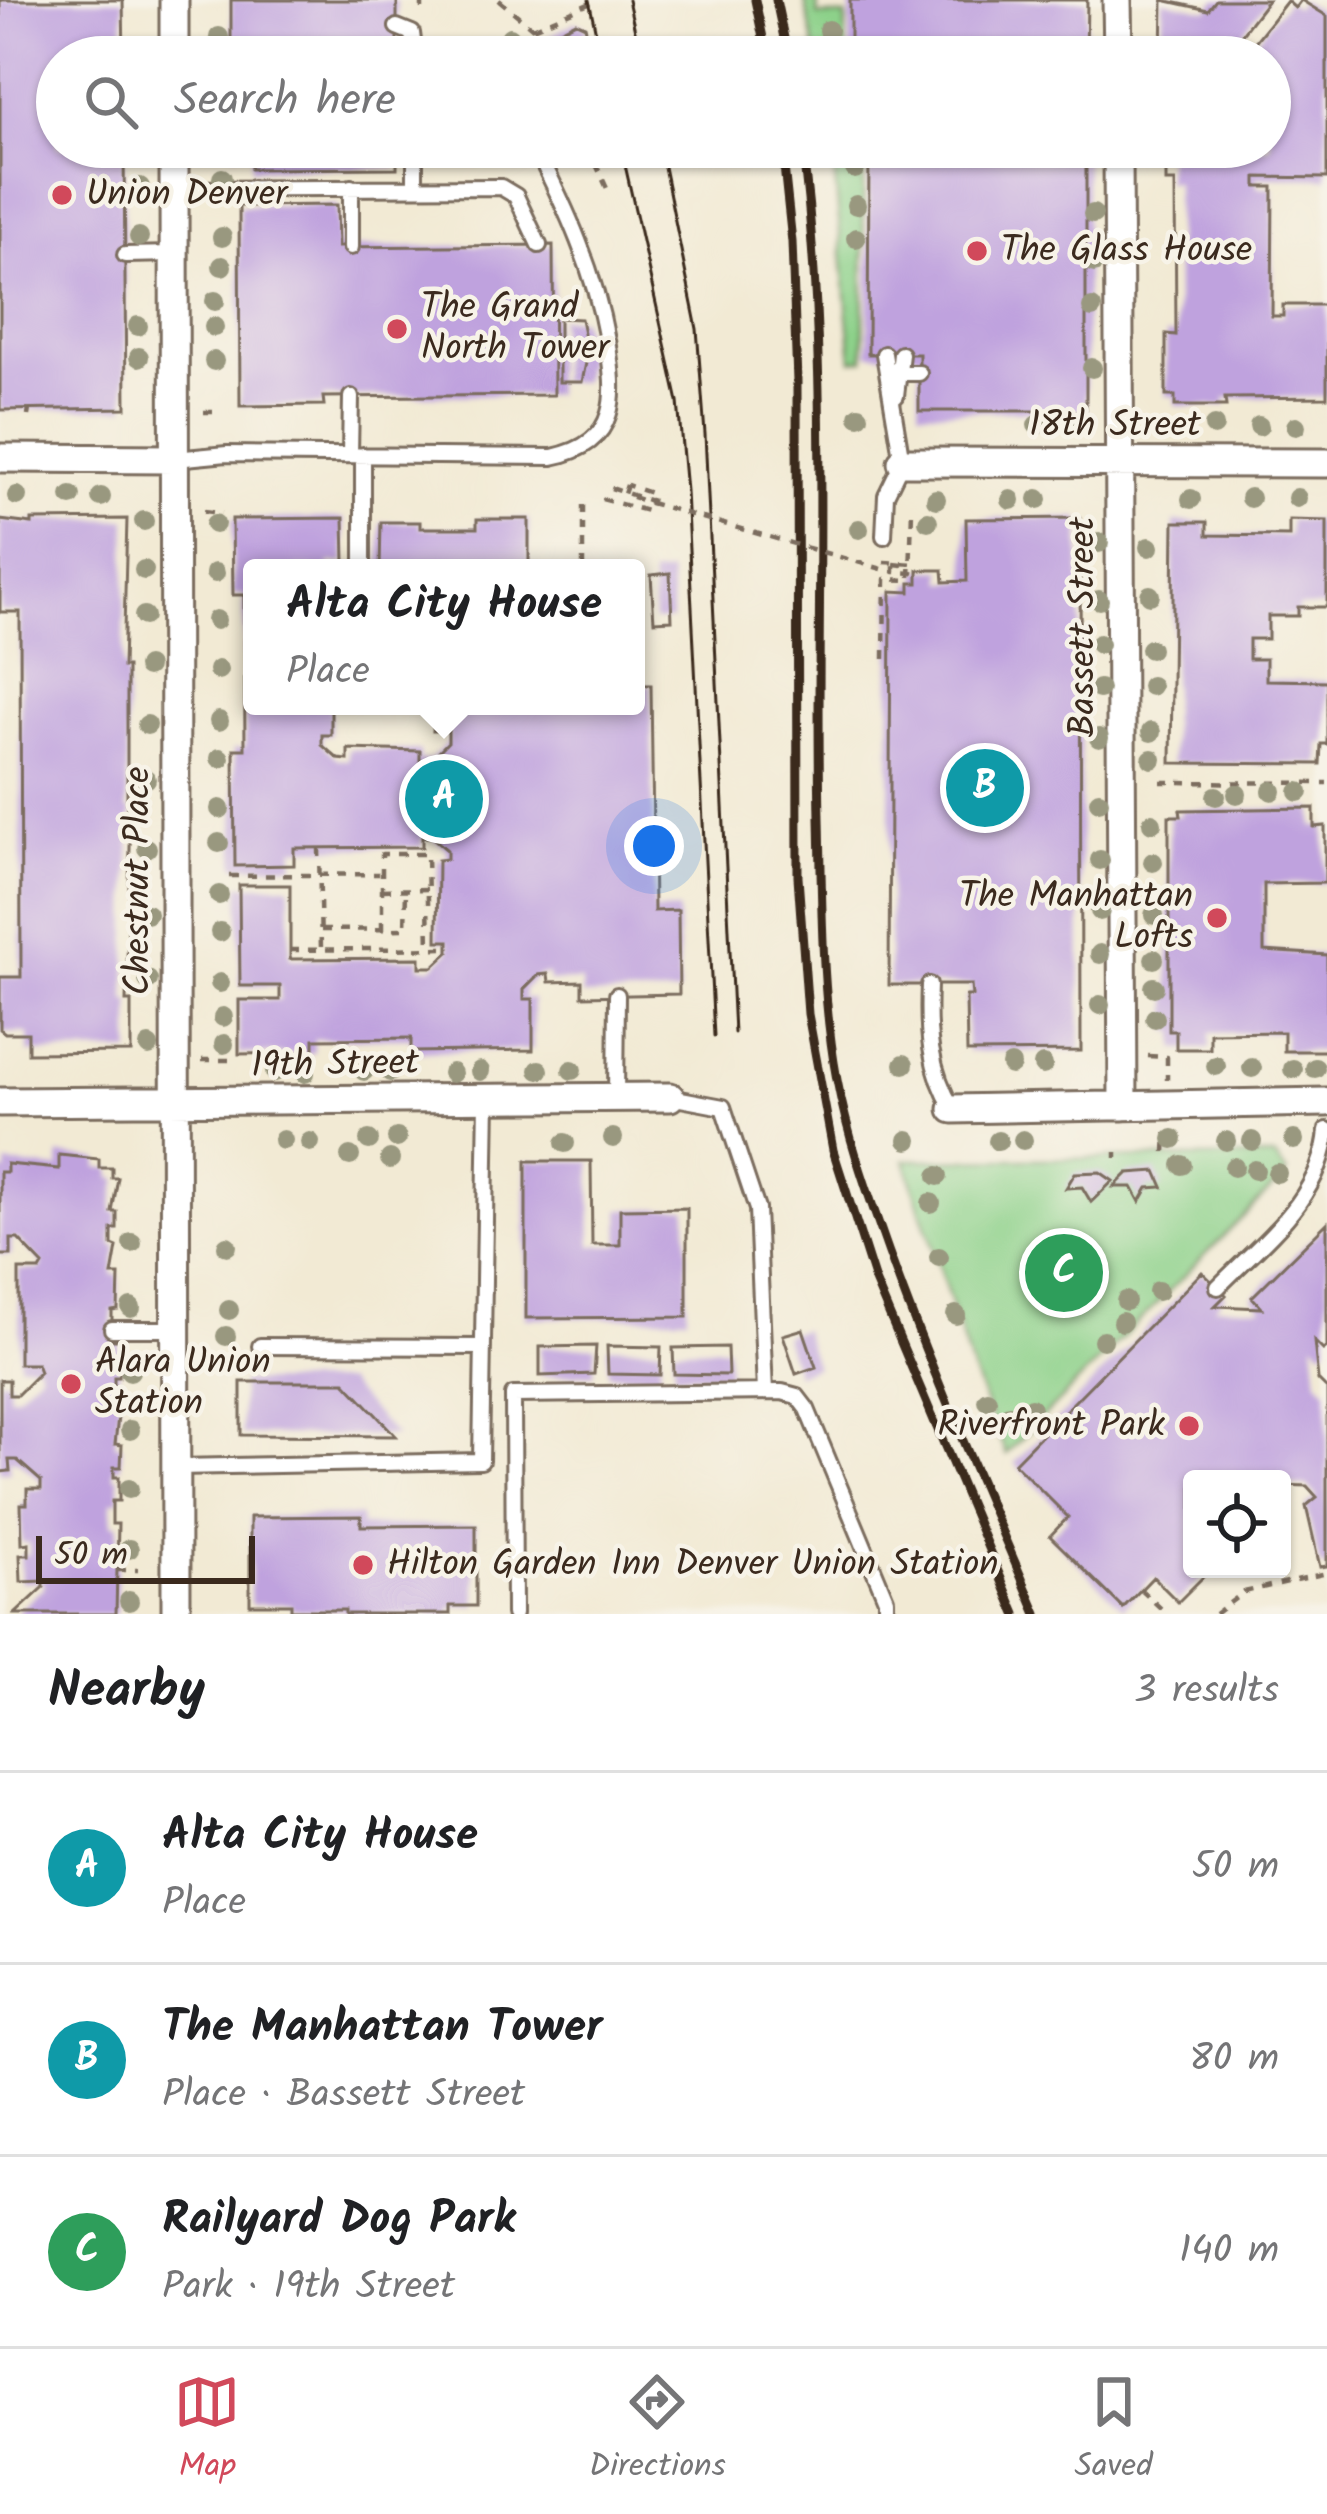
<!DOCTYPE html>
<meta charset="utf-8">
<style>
:root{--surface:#fff;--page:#f2f2f2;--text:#202124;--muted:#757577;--line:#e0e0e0;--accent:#d1495b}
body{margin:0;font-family:Kalam,sans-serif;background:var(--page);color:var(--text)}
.controls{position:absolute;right:36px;bottom:36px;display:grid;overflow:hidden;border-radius:12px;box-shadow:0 3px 9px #0004}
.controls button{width:108px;height:108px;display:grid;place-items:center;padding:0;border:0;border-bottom:3px solid var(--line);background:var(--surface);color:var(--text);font:60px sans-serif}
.scale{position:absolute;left:36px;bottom:30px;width:219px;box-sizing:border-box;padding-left:12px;border:6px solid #3b2a1e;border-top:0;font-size:33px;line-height:42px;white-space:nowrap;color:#3b2a1e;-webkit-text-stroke:9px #f7f3e8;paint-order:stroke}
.you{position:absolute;left:654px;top:846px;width:42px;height:42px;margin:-30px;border:9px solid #fff;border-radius:50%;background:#1a73e8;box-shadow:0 0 0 18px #1a73e833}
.badge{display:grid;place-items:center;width:78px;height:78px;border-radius:50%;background:var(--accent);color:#fff;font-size:39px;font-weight:700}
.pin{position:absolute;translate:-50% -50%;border:6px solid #fff;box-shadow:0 3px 12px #0006}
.popup{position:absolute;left:243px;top:559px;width:402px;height:156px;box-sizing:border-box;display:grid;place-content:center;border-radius:12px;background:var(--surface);filter:drop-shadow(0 3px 9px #0005);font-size:39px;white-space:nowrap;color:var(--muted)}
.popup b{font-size:45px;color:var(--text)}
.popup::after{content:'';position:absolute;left:50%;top:100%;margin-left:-24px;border:24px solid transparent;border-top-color:var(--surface)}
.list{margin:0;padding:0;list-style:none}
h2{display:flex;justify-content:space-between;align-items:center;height:156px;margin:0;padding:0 48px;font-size:51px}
h2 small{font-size:39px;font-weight:400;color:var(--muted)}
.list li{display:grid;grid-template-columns:78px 1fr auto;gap:36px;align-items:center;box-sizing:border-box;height:192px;padding:0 48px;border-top:3px solid var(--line)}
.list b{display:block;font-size:45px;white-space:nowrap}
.list p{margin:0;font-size:39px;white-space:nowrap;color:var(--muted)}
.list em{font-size:39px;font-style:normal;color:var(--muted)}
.icon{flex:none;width:66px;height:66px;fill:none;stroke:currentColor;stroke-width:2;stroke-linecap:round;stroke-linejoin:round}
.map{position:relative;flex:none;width:1327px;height:1614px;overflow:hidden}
.search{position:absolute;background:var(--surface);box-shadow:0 3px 9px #0004;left:36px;right:36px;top:36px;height:132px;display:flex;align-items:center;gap:30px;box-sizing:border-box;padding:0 42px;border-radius:66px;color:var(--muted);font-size:45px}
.sheet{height:732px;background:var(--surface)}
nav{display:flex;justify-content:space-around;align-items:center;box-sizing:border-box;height:168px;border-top:3px solid var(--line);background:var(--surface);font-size:33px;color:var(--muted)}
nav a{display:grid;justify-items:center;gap:6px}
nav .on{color:var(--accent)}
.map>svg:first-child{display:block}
</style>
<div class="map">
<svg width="1327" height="1614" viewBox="0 0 1327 1614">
<rect width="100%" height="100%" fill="#f7f3e8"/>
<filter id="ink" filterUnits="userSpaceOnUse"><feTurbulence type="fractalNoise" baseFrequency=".00833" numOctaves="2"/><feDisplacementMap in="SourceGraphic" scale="24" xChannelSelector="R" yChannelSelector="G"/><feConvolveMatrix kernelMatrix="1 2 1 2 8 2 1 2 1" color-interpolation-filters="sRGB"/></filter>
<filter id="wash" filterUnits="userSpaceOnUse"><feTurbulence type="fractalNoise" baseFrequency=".004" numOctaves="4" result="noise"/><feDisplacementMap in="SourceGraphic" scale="48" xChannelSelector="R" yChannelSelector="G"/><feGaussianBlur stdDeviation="2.7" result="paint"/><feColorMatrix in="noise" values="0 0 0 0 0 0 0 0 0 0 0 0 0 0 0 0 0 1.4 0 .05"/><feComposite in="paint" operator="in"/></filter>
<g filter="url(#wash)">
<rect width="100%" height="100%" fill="#f2ead4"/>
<!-- green -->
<path fill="#8dd18a" stroke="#647e54" stroke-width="3" d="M805,0H817L818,16H846L845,57H816Z
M832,147H863L864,359L852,360Z
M1275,1157L1287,1173L1006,1454L973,1373L905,1160Z"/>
<g id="blocks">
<!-- building -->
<path fill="#bfa2de" d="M0,0H123L124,57H57V147H124L126,408L0,410Z
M231,0H397V57H231Z
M850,0H1087L1086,57H850Z
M1163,0L1208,10L1216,0H1268L1224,57H1162Z
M1301,0L1327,16V178L1257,177V187H1273L1272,316H1283V305H1327V397L1225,398L1226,406H1175V396H1166V334L1176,335L1175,182H1166V157H1175V147H1270V57H1243L1287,1L1295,8Z
M576,22L585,26L593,57H559L549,36Z
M507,41L513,54L507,57H477Z
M231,147H397V168L251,169V154H231Z
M869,147H1086V411H919V354H868Z
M337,205L338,247L553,245L554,395L323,397L324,405L240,406L239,206Z
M559,318L581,319L588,353L582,382H559Z
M344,518L345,563H330V568H252V706H331V735H322V745L338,759L348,760V749L420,751V760H430L448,742V731H433L434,706H636V685H651L654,911L678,910L679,994L582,996V981L549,982L548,974L538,975L524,989V999H533V1050L411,1052V1038L314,1039V1053L239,1054V1000H280V986H240L239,885H290V959L420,958V967H433L449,952V941H437L438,860L447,859V850L432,837H422V847L294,848V865L235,866L234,749H245L244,595H233L232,519Z
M1080,518L1081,1051L967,1052L966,996H972L971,985H889L891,591L910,592V583H918V570H943L944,582L967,581L966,519Z
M127,519L123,667H127V810H131L126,1001H131V1052L28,1053V1033H5L0,1029V977H21L20,612H0V520L32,524V520Z
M477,519H529V568H380L381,522H420V528H477Z
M1289,520L1327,521V607H1298V616H1268V639H1249V659H1266V680L1327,681V744H1321L1320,764L1171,763L1174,522H1207V535L1289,536Z
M670,573L672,620L654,621L651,575Z
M1314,808V827L1325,826V883L1264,884V951L1327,955V1051H1284V1032L1210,1033V1049H1176V1031H1169V816H1181L1180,810Z
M59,1155L99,1159V1168H112V1178H118L112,1212H117V1229H112V1245L117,1247L112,1275H119L118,1310L112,1311V1340H120L119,1377H114V1389H121L115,1444L122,1445L121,1467H114V1477H119V1501H112V1524H118L116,1614H15L44,1587V1581L21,1582L20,1555H29V1543L22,1544L21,1504H27V1489H41V1481L17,1460H9L10,1471L0,1472V1380H9V1395H17L40,1372L37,1364H19V1270H40L43,1265L18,1239H11V1255H0V1172H7V1164L59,1169Z
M526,1161H591L592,1245H620V1209L687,1208V1317L526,1318Z
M1156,1171L1163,1187L1148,1188L1140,1202L1132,1187H1114L1128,1173Z
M1100,1172L1113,1181L1091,1202L1082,1187L1066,1188L1075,1173Z
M1327,1223V1347L1323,1350L1314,1341L1318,1380L1327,1389V1566L1320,1567L1306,1506L1317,1497L1307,1486L1282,1485V1479H1192V1569H1211L1178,1602L1153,1577L1123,1608L1050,1536L1068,1517L1014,1463L1202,1272L1226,1295L1215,1306L1262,1308L1252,1297Z
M803,1329L816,1367L796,1374L783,1335Z
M596,1346L594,1374L540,1376V1347Z
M607,1346L661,1347L660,1375L608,1374Z
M727,1347L728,1375L674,1374L673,1348Z
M241,1382H345L396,1436L241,1435Z
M361,1516V1526L476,1525V1606H450V1614H345V1610H291V1604H250V1517Z"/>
</g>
</g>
<g filter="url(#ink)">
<use href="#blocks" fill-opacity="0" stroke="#7b6d5e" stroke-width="3"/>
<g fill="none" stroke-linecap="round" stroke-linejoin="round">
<!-- lane casing -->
<g stroke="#7b6d5e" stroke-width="20">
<path id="lane" d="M397,27L412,33L415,57
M415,187V147
M174,189L501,187L516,196L539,245
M351,247V187
M125,255L174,254
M884,354L902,462L886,495L884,536
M899,373H919
M896,396L901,354
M350,455L351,397
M175,459L227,454L552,457C621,443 616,395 607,340C594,269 567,210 535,147
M363,568V455
M929,985C927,1031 929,1069 953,1109
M670,1097L723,1107L757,1209L765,1392
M616,1098L617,995
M1218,1287C1263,1241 1322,1198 1327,1130
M112,1329H175
M260,1346L483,1347
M176,1467L481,1461L487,1099
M514,1614L513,1395L782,1392L797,1396L807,1409L886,1599V1614"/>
</g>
<!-- street casing -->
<g stroke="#7b6d5e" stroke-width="33">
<path id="street" d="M174,0V57
M1117,0L1118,57
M174,147L176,1614
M1118,147L1123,1106
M0,458L175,459
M902,462L1327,463
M0,1102L670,1097
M953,1109L1327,1102"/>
</g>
<!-- path -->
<path stroke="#7b6d5e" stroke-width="4.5" stroke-dasharray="9 9" stroke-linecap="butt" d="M422,0V15
M499,0L533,28L546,57
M533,28L598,0
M588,147L610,195
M204,412H222
M28,416L29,409
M611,488L651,501L653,494L627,485
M602,499L647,511L650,503
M204,511L222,513
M894,564L911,566
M583,568V500
M884,659L885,579L910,580L912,509
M1161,782L1327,783
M319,848L321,950
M229,876L379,874
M382,890L428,889
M321,930L405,929L406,890
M382,930V854H427L429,948
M290,950L448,948
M1148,1056L1167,1057V1080
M202,1060H233
M1165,1152L1166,1133
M1116,1158V1152
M117,1570H138
M1141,1590L1167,1614
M1215,1614L1244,1592L1327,1573"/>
<!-- lane -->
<use href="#lane" stroke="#fff" stroke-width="14"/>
<!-- street -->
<use href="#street" stroke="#fff" stroke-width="27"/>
<!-- tram -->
<path stroke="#3b2a1e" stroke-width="3" d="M589,0L601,57
M628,0L641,57
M621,147L678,402L686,491L714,1036
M660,147L697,329L705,434L734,1033"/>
<!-- rail -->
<path stroke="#3b2a1e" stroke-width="9" d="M755,0L767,57
M776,0L788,57
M782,147L792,242L797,382L798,877L808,1014L833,1150L875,1281L1016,1614
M802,147C831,368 815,595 820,818C822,905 821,993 837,1080C848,1139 869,1196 889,1253C933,1376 986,1494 1037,1614"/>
<!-- path-bridge -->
<path stroke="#7b6d5e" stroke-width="4.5" stroke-dasharray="9 9" stroke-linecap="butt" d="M627,485L624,494L650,503L882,569
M884,562L913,564L912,573L894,572V564"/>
</g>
<!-- trees -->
<g fill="#99987f">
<circle cx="828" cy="30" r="10"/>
<circle cx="219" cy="37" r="10"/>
<circle cx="510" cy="37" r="10"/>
<circle cx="855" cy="169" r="10"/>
<circle cx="222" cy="178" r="10"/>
<circle cx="140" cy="187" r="10"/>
<circle cx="856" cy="205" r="10"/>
<circle cx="1093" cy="214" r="10"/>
<circle cx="139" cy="237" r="10"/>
<circle cx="222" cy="237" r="10"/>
<circle cx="856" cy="238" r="10"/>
<circle cx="1094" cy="263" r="10"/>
<circle cx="222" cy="266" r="10"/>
<circle cx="215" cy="301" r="10"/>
<circle cx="1092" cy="308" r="10"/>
<circle cx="138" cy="326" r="10"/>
<circle cx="214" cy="327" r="10"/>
<circle cx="139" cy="357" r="10"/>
<circle cx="214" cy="361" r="10"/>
<circle cx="1092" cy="368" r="10"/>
<circle cx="859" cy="416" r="10"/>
<circle cx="1070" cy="424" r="10"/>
<circle cx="1037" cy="425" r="10"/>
<circle cx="1214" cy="426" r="10"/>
<circle cx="1259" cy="426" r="10"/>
<circle cx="1296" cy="426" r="10"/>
<circle cx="17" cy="496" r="10"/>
<circle cx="71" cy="496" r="10"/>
<circle cx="101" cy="497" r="10"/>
<circle cx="1250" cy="498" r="10"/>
<circle cx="1297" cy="498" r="10"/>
<circle cx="936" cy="499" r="10"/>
<circle cx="1038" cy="499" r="10"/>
<circle cx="1191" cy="499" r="10"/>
<circle cx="1011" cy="500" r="10"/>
<circle cx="144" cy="521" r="10"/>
<circle cx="928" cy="521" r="10"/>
<circle cx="215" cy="524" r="10"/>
<circle cx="859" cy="529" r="10"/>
<circle cx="1099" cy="543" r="10"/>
<circle cx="1149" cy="547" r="10"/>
<circle cx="144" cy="570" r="10"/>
<circle cx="215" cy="573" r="10"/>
<circle cx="1150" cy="595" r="10"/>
<circle cx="1099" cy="600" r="10"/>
<circle cx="144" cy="616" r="10"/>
<circle cx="216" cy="620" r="10"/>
<circle cx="1099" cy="644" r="10"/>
<circle cx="1150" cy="649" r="10"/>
<circle cx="147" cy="667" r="10"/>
<circle cx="218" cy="670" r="10"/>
<circle cx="1151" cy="686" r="10"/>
<circle cx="1099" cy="689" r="10"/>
<circle cx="219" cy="721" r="10"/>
<circle cx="147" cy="725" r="10"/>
<circle cx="1151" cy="732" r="10"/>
<circle cx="1099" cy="738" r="10"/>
<circle cx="220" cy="758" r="10"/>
<circle cx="1152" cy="759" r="10"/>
<circle cx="146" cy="779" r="10"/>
<circle cx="1272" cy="791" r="10"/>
<circle cx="1299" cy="792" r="10"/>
<circle cx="1237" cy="794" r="10"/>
<circle cx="1216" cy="796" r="10"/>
<circle cx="1099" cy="801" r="10"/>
<circle cx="220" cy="809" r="10"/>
<circle cx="1152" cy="823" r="10"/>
<circle cx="219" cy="843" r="10"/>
<circle cx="147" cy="848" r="10"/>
<circle cx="1100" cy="860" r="10"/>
<circle cx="1153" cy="862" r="10"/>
<circle cx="219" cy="895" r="10"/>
<circle cx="1100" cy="911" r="10"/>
<circle cx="147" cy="914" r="10"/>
<circle cx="1154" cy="915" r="10"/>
<circle cx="220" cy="932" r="10"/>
<circle cx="1100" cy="954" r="10"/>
<circle cx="1154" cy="959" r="10"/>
<circle cx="148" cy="980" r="10"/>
<circle cx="220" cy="983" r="10"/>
<circle cx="1154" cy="987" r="10"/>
<circle cx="1100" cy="1005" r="10"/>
<circle cx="223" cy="1017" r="10"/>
<circle cx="1155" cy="1018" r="10"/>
<circle cx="224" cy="1044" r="10"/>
<circle cx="149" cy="1046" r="10"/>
<circle cx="904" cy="1064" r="10"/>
<circle cx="1011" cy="1065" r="10"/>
<circle cx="1043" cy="1065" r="10"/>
<circle cx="1216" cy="1066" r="10"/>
<circle cx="1252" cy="1068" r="10"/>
<circle cx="1315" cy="1068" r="10"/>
<circle cx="1293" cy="1069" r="10"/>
<circle cx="539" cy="1070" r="10"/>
<circle cx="572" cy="1070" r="10"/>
<circle cx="364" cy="1071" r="10"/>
<circle cx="480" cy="1071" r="10"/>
<circle cx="275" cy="1072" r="10"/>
<circle cx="390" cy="1072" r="10"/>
<circle cx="305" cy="1073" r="10"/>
<circle cx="452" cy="1073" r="10"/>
<circle cx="397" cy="1138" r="10"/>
<circle cx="613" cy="1138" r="10"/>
<circle cx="1173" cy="1139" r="10"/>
<circle cx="283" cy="1140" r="10"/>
<circle cx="369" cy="1140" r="10"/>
<circle cx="908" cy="1140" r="10"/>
<circle cx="1023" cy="1140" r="10"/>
<circle cx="1294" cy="1140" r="10"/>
<circle cx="998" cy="1141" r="10"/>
<circle cx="1226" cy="1141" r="10"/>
<circle cx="1252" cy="1141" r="10"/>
<circle cx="310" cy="1142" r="10"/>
<circle cx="565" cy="1143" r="10"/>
<circle cx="350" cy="1156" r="10"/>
<circle cx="390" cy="1159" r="10"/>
<circle cx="1182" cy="1165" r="10"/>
<circle cx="1234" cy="1167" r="10"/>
<circle cx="1255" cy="1170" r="10"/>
<circle cx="1277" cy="1173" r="10"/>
<circle cx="938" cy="1176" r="10"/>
<circle cx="931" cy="1203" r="10"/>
<circle cx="132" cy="1243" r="10"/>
<circle cx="227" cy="1246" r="10"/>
<circle cx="939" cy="1257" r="10"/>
<circle cx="1158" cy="1291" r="10"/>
<circle cx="1126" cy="1301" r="10"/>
<circle cx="131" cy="1308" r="10"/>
<circle cx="229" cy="1310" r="10"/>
<circle cx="956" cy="1315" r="10"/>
<circle cx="1122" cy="1322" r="10"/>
<circle cx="226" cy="1336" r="10"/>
<circle cx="1103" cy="1340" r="10"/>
<circle cx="130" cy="1371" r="10"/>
<circle cx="987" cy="1400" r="10"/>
<circle cx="1031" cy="1408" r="10"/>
<circle cx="1009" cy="1415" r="10"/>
<circle cx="130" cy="1430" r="10"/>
<circle cx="129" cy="1489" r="10"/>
<circle cx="129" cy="1549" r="10"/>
<circle cx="129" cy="1601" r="10"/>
</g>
</g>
<!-- markers -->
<g fill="#d1495b" stroke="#f7f3e8" stroke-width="4.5">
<circle cx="62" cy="195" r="12"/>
<circle cx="977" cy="251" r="12"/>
<circle cx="397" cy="329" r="12"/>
<circle cx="1217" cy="918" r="12"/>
<circle cx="71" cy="1384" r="12"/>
<circle cx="1189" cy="1426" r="12"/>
<circle cx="363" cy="1565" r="12"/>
</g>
<g text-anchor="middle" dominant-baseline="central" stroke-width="9" stroke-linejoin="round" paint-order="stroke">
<!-- poi labels -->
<g font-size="36" fill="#3b2a1e" stroke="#f7f3e8" text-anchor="start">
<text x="86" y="195">Union Denver</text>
<text x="1001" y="251">The Glass House</text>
<text x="421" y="308">The Grand<tspan x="421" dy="41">North Tower</tspan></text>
<text x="1193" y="897" text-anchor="end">The Manhattan<tspan x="1193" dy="41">Lofts</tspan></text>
<text x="95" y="1363">Alara Union<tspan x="95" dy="41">Station</tspan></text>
<text x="1165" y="1426" text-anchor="end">Riverfront Park</text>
<text x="387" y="1565">Hilton Garden Inn Denver Union Station</text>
</g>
<!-- street labels -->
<g font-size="36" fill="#3b2a1e" stroke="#f7f3e8">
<text x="1115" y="426">18th Street</text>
<text transform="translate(1084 627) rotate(-90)">Bassett Street</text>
<text transform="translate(139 881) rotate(-90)">Chestnut Place</text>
<text transform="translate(335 1065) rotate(-1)">19th Street</text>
</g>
</g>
</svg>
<div class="controls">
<button><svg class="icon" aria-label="locate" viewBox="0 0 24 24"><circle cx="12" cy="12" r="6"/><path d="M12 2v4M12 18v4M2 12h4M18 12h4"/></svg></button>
</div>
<div class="scale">50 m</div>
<div class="you"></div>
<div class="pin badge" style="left:444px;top:799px;background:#0f9aa8">A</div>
<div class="popup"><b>Alta City House</b>Place</div>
<div class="pin badge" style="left:985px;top:788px;background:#0f9aa8">B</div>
<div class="pin badge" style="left:1064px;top:1273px;background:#2e9e5b">C</div>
<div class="search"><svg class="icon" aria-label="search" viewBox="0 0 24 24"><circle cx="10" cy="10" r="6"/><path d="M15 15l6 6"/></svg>Search here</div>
</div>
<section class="sheet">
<h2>Nearby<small>3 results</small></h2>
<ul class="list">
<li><span class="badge" style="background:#0f9aa8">A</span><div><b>Alta City House</b><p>Place</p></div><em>50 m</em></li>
<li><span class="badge" style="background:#0f9aa8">B</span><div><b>The Manhattan Tower</b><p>Place · Bassett Street</p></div><em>80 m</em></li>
<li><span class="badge" style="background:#2e9e5b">C</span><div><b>Railyard Dog Park</b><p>Park · 19th Street</p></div><em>140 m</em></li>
</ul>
</section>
<nav>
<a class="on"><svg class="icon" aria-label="map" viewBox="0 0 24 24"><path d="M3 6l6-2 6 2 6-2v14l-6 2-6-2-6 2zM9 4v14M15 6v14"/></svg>Map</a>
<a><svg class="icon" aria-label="directions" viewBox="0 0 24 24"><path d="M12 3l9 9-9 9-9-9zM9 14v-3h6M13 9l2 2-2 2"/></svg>Directions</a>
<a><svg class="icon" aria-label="saved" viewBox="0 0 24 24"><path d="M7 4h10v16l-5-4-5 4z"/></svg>Saved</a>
</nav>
